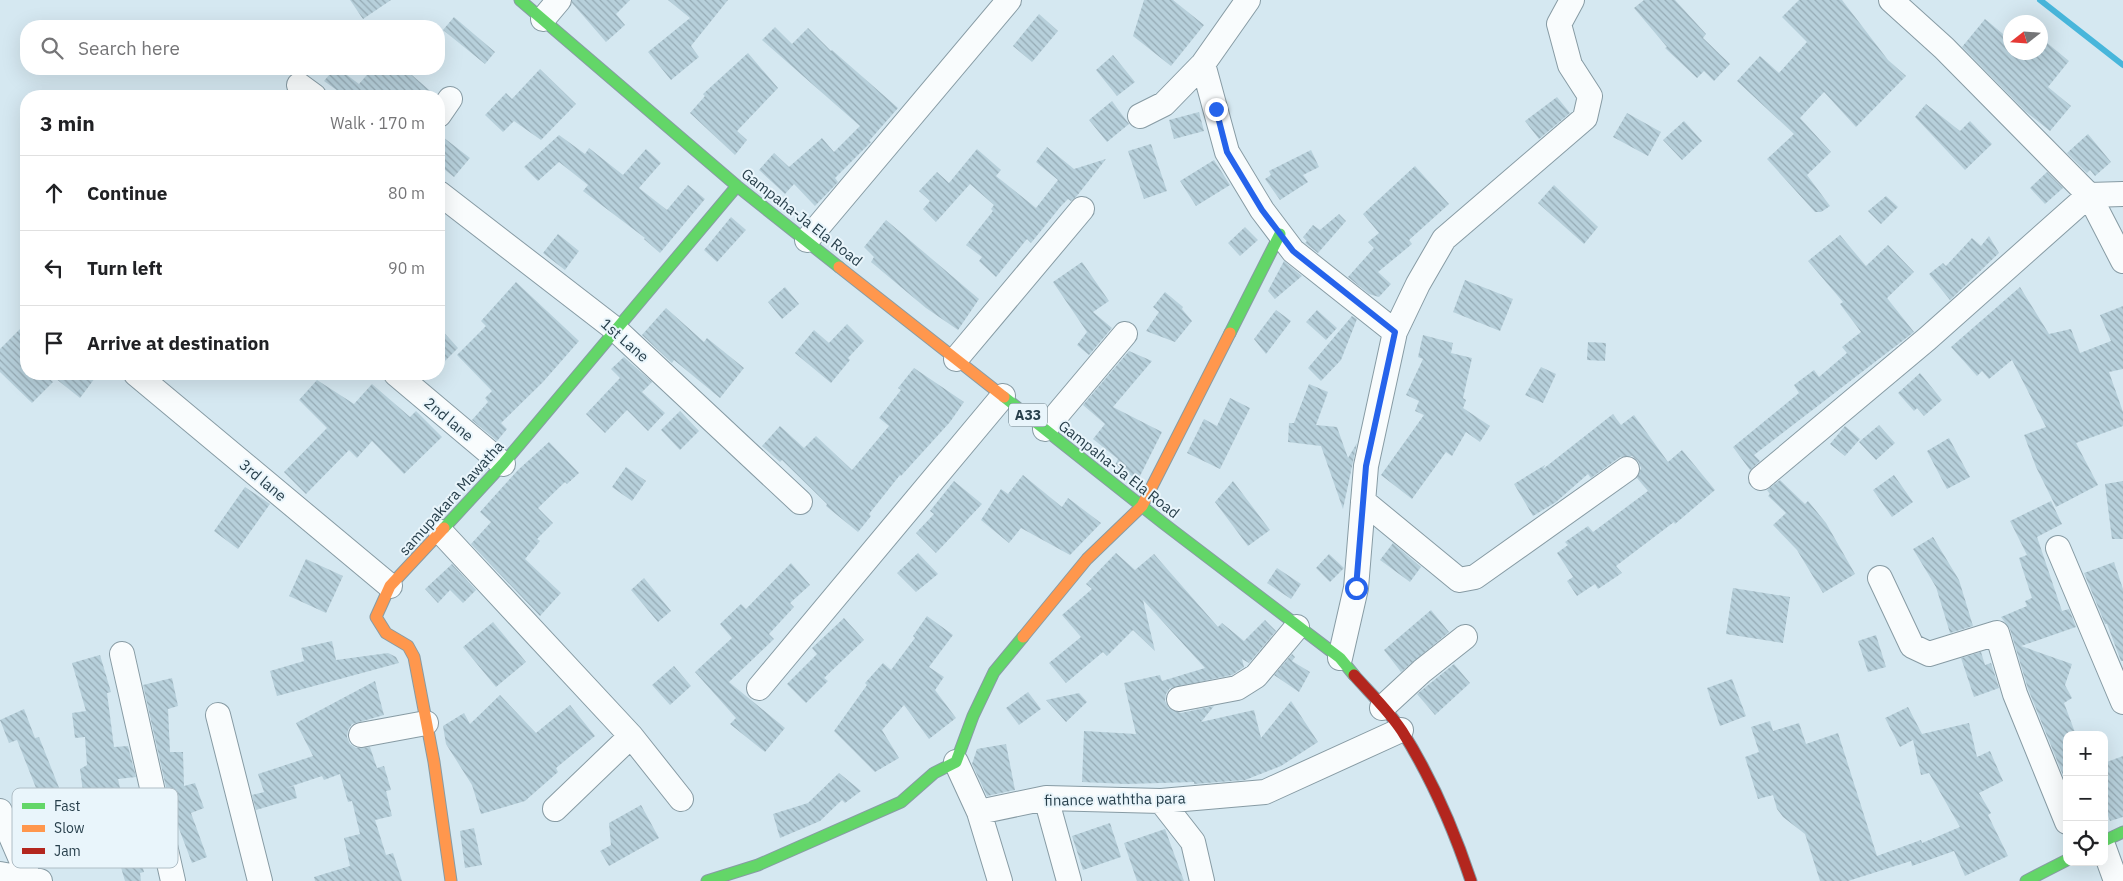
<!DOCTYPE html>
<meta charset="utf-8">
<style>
:root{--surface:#fff;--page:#f2f2f2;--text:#202124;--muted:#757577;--line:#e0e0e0}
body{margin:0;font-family:"IBM Plex Sans",sans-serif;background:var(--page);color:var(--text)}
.controls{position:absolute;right:15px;bottom:15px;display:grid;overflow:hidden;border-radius:10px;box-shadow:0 5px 20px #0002}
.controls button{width:45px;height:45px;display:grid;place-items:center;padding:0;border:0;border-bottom:1px solid var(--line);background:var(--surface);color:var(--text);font:25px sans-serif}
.compass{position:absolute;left:2003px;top:15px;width:45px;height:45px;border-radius:50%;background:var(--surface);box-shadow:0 5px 20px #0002;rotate:253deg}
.stop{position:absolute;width:15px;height:15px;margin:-11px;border:4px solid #2563eb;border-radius:50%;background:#fff}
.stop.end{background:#2563eb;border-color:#fff;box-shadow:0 1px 5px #0008}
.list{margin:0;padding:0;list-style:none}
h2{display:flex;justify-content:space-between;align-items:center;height:65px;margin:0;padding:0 20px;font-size:21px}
h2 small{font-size:16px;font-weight:400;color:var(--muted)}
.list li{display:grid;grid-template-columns:32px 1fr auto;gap:15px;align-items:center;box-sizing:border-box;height:75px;padding:0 20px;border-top:1px solid var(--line)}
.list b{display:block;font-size:19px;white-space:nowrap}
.list em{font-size:16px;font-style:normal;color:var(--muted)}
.icon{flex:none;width:28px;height:28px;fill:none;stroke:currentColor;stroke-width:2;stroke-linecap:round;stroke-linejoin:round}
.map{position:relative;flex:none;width:2123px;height:881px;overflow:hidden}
.search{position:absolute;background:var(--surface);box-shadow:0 5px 20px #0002;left:20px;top:20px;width:425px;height:55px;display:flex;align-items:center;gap:12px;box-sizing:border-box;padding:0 18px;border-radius:20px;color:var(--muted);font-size:19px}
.panel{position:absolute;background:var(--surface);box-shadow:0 5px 20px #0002;left:20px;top:90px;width:425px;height:290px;border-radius:20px}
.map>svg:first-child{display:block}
</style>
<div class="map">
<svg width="2123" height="881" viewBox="0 0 2123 881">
<defs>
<pattern id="building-back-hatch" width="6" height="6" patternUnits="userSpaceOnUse" patternTransform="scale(1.25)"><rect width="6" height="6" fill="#b7d0db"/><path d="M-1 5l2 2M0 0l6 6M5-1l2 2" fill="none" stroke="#95aab4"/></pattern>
</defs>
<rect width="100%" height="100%" fill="#d5e8f1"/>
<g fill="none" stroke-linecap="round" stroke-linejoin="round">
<!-- stream -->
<path stroke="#48b6db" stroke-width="6" d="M2040,0L2123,65"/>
</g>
<!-- building -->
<path fill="url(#building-back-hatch)" d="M350,0H391L363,19Z
M572,0H630L616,14L625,25L606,42L572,3Z
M668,0H728L691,46L699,57L671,80L648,52L690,18Z
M1144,0H1173L1204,25L1171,66L1133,36Z
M1644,0H1675L1706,34L1703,38L1730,64L1714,81L1704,71L1697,78L1665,48L1667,47L1634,8Z
M1799,0H1842L1888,60L1906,76L1856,127L1824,92L1800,118L1831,152L1807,175L1830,206L1821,212H1815L1767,159L1794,134L1737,81L1760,56L1779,73L1807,42L1782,17Z
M1039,14L1058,31L1032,62L1013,46Z
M454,17L495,52L485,64L443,30Z
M1985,19L2008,38L2010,36V52H2040V37L2069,61L2048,87L2071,106L2050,131L2025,111L1962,47Z
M775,27L792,44L808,28L831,51L832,50L898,108L869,141L871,142L835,178L838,182L815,206L794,184L785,194L759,170L774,153L789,167L822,138L834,152L860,126L762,40Z
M748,53L778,88L737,131L747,140L735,155L690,113L705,96L703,94Z
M1113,55L1135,82L1117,96L1096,70Z
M334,69H339L359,84L372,69H405L436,96H345L324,81Z
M540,69L576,104L541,140L514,121L503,132L485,115L506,93L512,99Z
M1557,97L1570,113L1539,139L1525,121Z
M1112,101L1129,124L1107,142L1089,120Z
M1926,104L1960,131L1970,121L1992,144L1965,170L1915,117Z
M1199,112L1204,131L1174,139L1169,120Z
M1627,113L1661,132L1648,156L1613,137Z
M1684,121L1702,141L1682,160L1663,140Z
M439,134L470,158L454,177L439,165Z
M2088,134L2111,162L2095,176L2090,170L2087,173L2067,153Z
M559,135L585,154L589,148L623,175L646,149L661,163L639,188L667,210L688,185L705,199L660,253L644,239L645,238L583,191L588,185L559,162L538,181L524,167Z
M1151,144L1167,191L1144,199L1128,151Z
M1047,147L1074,169L1106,159L1076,197L1071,201L1068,199L1061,206L1031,243L1027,239L996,277L979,261L982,257L966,245L993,211L991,209L994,205L970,184L936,222L923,209L930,201L919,191L937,172L949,183L977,149L1001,170L996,176L1036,208L1058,180L1036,162Z
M1311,150L1319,167L1303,175L1308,182L1280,200L1265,179L1271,175L1269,171Z
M1214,160L1230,185L1196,206L1180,181Z
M1415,166L1449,204L1409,240L1412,244L1378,272L1391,284L1379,297L1369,294L1348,277L1374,248L1368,242L1379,233L1363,214Z
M2047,172L2063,188L2045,204L2030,188Z
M1554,185L1598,227L1584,244L1538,203Z
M1886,196L1898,207L1881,224L1868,211Z
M1339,214L1346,221L1318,253L1305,243L1307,241L1303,237L1313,225L1320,230Z
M731,217L746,230L717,262L704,250Z
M886,220L979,299L958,330L926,308L871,262L874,257L864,247Z
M1245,227L1258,240L1240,256L1228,243Z
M558,234L579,251L565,270L543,253Z
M1840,235L1866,266L1888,245L1914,272L1887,298L1914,332L1754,455L1760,461L1750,470L1733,447L1799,393L1794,385L1814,370L1819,377L1847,353L1842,347L1861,332L1840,304L1843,302L1808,261Z
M1989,236L1999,253L1950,300L1929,274L1943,263L1946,266L1972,238L1981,246Z
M1284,261L1302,276L1275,299L1268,291Z
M1082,262L1109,301L1093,312L1112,328L1089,355L1077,345L1087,332L1053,282Z
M1465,280L1513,299L1500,331L1453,312Z
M516,282L579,341L543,382L501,423L507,429L497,441L472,420L488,402L485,398L492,391L457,355L486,326L481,321Z
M785,287L799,304L782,319L768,302Z
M2020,287L2049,334L2071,329L2080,353L2111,341L2100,315L2123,306V369L2109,372L2123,412V426L2076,443L2098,485L2056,507L2036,467L2024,435L2046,427L2012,360L1989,379L1982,371L1977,376L1951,347Z
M1165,292L1183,307L1182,309L1192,321L1175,342L1146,331L1159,312L1153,307Z
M666,308L704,342L707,338L744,368L720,398L674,360L672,363L642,335Z
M1276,310L1291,321L1266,354L1254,339Z
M1317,310L1337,328L1326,340L1306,322Z
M1352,316L1357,319L1341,360L1321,381L1308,368Z
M26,323V374H44L53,382L32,403L0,372V349Z
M847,324L864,341L848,358L850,360L831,383L795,353L814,330L829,343Z
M439,327L458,348L439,367Z
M1423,335L1453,343L1451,353L1472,358L1463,398L1466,400L1463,408L1490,426L1480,442L1466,432L1452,456L1446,452L1412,499L1381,475L1424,415L1415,411L1419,401L1406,395L1423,359L1418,357Z
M1588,342L1606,343L1605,361L1587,360Z
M1129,351L1152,361L1113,407L1162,432L1138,480L1115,465L1118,459L1093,439L1105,424L1083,405Z
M624,357L652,382L642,392L665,413L648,431L627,410L605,433L586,414L620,378L611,369Z
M1541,367L1556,374L1543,403L1525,395Z
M914,368L964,402L950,422L901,476L900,475L869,514L871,516L858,532L826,506L827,504L782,460L780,462L762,446L780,426L804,448L816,436L852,470L889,426L879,418L901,390L898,388Z
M1920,373L1942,400L1924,416L1917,408L1914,411L1898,393Z
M50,374H98L80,398Z
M317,380L354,404L372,384L410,417L416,411L442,437L404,474L372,441L357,458L349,450L306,494L284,472L327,428L299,400Z
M1309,384L1328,392L1316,425L1337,427L1348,458L1357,443L1343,509L1321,446L1288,442L1289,423H1294Z
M1230,398L1250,408L1220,469L1187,453L1204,419L1217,426Z
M680,411L699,431L680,450L661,430Z
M1613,414L1621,425L1634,415L1668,462L1682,450L1715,490L1675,524L1674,522L1616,566L1622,573L1598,589L1595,584L1577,596L1567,581L1573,577L1557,553L1568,545L1565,542L1588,526L1593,532L1648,491L1637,478L1641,468L1638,461L1632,456L1620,457L1591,478L1588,474L1556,502L1533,516L1514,484L1545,465L1543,469Z
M1879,425L1895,443L1876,460L1859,442Z
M1845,426L1860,439L1845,456L1830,444Z
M1949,438L1970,477L1947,489L1927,451Z
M549,442L579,473L567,484L565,482L538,508L553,523L537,539L540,541L525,559L561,593L540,616L471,544L491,522L480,512L518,470Z
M626,467L646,481L632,501L612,487Z
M1023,475L1062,507L1068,498L1101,523L1070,555L1021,528L1009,543L981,520L1001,489L1008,494Z
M1894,475L1913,502L1892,517L1873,490Z
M1780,480L1805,504L1808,501L1826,523L1855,574L1823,593L1797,550L1773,525L1786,513L1768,496L1770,494L1767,490Z
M954,481L982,504L936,553L916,533L934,514L930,511Z
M1233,481L1270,530L1248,546L1215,502Z
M2123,481V539H2112L2105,484Z
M245,487L270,504L238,549L214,531Z
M2051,501L2062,524L2037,537L2062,611L2069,609L2076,627L2021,646L2072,664L2065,685L2072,698L2064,703L2076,735H2067V785L2028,689L2010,629L2001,617L2027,606L2025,601L2032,598L2019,558L2027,555L2010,521Z
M1933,537L1959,580L1973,626L1950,633L1936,587L1913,549Z
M1393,543L1421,567L1410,582L1380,560Z
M918,553L938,574L916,592L897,573Z
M1116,553L1135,570L1154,554L1218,627L1222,623L1244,641L1265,620L1276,631L1249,663L1242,659L1244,667L1232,675L1170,688L1166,694L1165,701L1169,708L1181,713L1214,706L1201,722L1254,710L1261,738L1291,701L1318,742L1281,766L1245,780L1194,784V782L1126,784L1082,782L1084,731L1136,734L1124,683L1160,675L1162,681L1205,668L1143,600L1155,651L1133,630L1107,656L1103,652L1066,683L1049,663L1081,637L1062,615L1092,589L1086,584Z
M1329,554L1344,568L1330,582L1316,568Z
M306,559L343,576L326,613L289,596Z
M2114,562L2123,589V661H2121L2107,624H2105L2084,573Z
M791,563L810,585L790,603L794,607L769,634L774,639L729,682L785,728L765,752L730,724L736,718L695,672L732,638L720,624L741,604L746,609Z
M452,564L476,590L463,603L450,590L438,603L425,589Z
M1277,568L1301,584L1291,599L1267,583Z
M644,578L671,611L658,622L631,590Z
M1733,588L1790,597L1783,643L1726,634Z
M1431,610L1449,632L1401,672L1384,650Z
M927,616L953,635L929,667L944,677L935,690L956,718L929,739L904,705L882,730L899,758L875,772L834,731L867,685L865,683L883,663L891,670L915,638L913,636Z
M844,618L864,640L824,678L828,681L806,703L787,684L817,654L812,648Z
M493,622L526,662L496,687L463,647Z
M1876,635L1886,667L1868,672L1858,641Z
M332,641L336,660L388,653L396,657L399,663L277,696L270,671L304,661L301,648Z
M1981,652L1985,665L1991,663L1999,688L1974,697L1961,658Z
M1292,654L1295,657L1292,661L1310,672L1299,692L1274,675Z
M100,655L111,692L107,693L114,747L128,746L136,777L118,779L134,853L138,851L144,872L140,873L141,881H125L110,830L89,838L80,769L87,765L85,737L75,738L72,713L86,711L72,663Z
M1454,664L1470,683L1435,715L1417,694Z
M674,666L691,686L670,705L652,685Z
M172,678L178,706L168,709L170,752H183L184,786L195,783L204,808L191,813L207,857L192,863L170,805L143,685Z
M1732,679L1746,716L1720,726L1707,688Z
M375,681L384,715L352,724L348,730L347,737L350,744L356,748L370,747L377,768L384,766L391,790L386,791L392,816L375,820L386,855L393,853L402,881H315L314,877L350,866L344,838L360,834L352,801L348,802L340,774L324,780L322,776L286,788L294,786L297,798L256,810L252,795L264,792L258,774L313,756L296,723Z
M1028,692L1041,709L1019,725L1006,708Z
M1079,693L1087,702L1066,722L1046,700Z
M500,695L536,733L570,705L595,736L556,768L558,772L525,801L481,814L472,785L446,744L443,726L464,713L470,724Z
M1908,707L1922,734L1969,723L1977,757L1990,751L2003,781L1979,793L1991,813L1988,815L2008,856L1965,876L1954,851L1912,866L1911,861L1848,881H1820L1805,834L1783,817L1777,809L1773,795L1758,799L1745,757L1759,752L1751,727L1770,721L1773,731L1799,723L1806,744L1838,733L1877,856L1921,840L1922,843L1960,827L1929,773L1921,775L1913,740L1900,747L1885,718Z
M24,709L35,738L39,737L80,841L35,858L26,837L29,836L13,798L36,788L17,740L9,743L0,720Z
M1006,744L1015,790L987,796L972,764L977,749Z
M2123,756V817L2110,821L2104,804V763Z
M839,773L861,791L845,803L842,800L820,821L780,838L773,814L808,803Z
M641,805L659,838L609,866L600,851L611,845L609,823Z
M1110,823L1121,857L1083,870L1072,836Z
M474,828L482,865L465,868L460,831Z
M1165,829L1184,881H1137L1124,843Z"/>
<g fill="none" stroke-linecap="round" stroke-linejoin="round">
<!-- street casing -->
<g stroke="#879ba4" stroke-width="26">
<path id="street" d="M1248,0L1203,64L1227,152L1262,210L1293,251L1395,332
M1891,0L1944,48L2089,195L2123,261
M543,19L559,0
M299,85L314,96
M439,115L450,99
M1140,116L1164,104L1203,64
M439,193L615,329L800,502
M807,240L1009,0
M956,359L1082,209
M136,374L390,586
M396,374L503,464
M1045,429L1125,334
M1761,478L1927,339L2089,195L2123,194
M1363,501L1459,580L1475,577L1627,469
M441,532L631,736L681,799
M2058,548L2123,702
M1880,578L1912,646L1929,654L1997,633L2015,694L2067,822
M122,654L173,881
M1340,658L1356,588L1366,466L1395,332L1418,284L1444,239L1585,118L1590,96L1570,65L1559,24L1572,0
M759,688L1003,396
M1179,699L1237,688L1256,676L1297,627
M1382,708L1422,671L1465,637
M218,715L260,881
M361,735L426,723
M956,762L979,812L1000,881
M1046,798L1069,881
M1161,801L1193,842L1202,881
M555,809L631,736
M0,811L29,878
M979,812L1046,798L1161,801L1265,792L1401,730
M2104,848L2116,881
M0,874L40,881"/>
</g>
<!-- fast casing -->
<g stroke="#879ba4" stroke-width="13">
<path id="fast" d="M520,0L737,186L839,267
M1230,333L1280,234
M1004,397L1163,523L1340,658L1354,675
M444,528L503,464L737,186
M2104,841L2123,832
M707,881L758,865L901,802L934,773L956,762L973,716L994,672L1023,637
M2026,881L2067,860"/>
</g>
<!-- slow casing -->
<g stroke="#879ba4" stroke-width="13">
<path id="slow" d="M839,267L1004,397
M444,528L390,586L376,617L386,633L408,646L414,657L434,762L451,881
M1023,637L1087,559L1142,506L1230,333"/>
</g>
<!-- jam casing -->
<g stroke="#879ba4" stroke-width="13">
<path id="jam" d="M1354,675C1370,693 1389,711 1402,731C1431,777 1454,830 1471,881"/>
</g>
<!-- street -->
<use href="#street" stroke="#f9fcfd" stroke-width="24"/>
<!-- fast -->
<use href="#fast" stroke="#63d668" stroke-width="11"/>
<!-- slow -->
<use href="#slow" stroke="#ff974d" stroke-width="11"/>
<!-- jam -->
<use href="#jam" stroke="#b3261e" stroke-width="11"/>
</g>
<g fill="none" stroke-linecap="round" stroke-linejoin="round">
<!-- route -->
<path stroke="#2563eb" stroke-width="6" d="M1216,109L1227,152L1262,210L1293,251L1395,332L1366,466L1356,588"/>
</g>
<g text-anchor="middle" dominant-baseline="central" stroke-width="4" stroke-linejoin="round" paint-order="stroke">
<!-- shield labels -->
<rect fill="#e9f5fb" stroke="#617680" stroke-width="1" x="1009" y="403.5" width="38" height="23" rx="4"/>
<g font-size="14" font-weight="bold" fill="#273f4b">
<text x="1028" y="415">A33</text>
</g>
<!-- street labels -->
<g font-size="15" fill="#273f4b" stroke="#e9f5fb">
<text transform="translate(802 217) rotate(38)">Gampaha-Ja Ela Road</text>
<text transform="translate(625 340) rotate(41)">1st Lane</text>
<text transform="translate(449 419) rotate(40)">2nd lane</text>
<text transform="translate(1119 469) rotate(38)">Gampaha-Ja Ela Road</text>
<text transform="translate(263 480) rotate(40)">3rd lane</text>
<text transform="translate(451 498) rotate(-48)">samupakara Mawatha</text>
<text transform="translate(1115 799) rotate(-1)">finance waththa para</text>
</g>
</g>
<!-- legend -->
<rect x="12" y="788" width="166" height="80" rx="8" fill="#e9f5fb" stroke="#afbec6" stroke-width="1"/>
<rect x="22" y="803" width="23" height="6" fill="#63d668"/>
<rect x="22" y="825" width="23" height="7" fill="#ff974d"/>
<rect x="22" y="848" width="23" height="6" fill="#b3261e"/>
<g font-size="14" fill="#273f4b">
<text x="54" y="811">Fast</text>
<text x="54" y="833">Slow</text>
<text x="54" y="856">Jam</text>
</g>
</svg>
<div class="controls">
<button>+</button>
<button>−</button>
<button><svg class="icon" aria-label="locate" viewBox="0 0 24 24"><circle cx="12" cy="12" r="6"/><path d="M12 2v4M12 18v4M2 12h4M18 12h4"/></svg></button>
</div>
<svg class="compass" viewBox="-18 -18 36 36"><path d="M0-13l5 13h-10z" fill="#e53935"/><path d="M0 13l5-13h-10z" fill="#757577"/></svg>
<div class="stop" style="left:1356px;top:588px"></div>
<div class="stop end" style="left:1216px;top:109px"></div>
<div class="search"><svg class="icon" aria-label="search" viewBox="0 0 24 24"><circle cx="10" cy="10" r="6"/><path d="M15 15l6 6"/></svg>Search here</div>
<section class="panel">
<h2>3 min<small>Walk · 170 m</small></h2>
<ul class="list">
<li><svg class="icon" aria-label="ahead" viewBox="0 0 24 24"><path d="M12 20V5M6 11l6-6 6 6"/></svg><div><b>Continue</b></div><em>80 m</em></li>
<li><svg class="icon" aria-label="left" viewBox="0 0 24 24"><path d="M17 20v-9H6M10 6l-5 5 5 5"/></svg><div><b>Turn left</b></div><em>90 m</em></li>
<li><svg class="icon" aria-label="arrive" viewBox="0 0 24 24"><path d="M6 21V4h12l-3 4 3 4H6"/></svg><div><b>Arrive at destination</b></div></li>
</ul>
</section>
</div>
